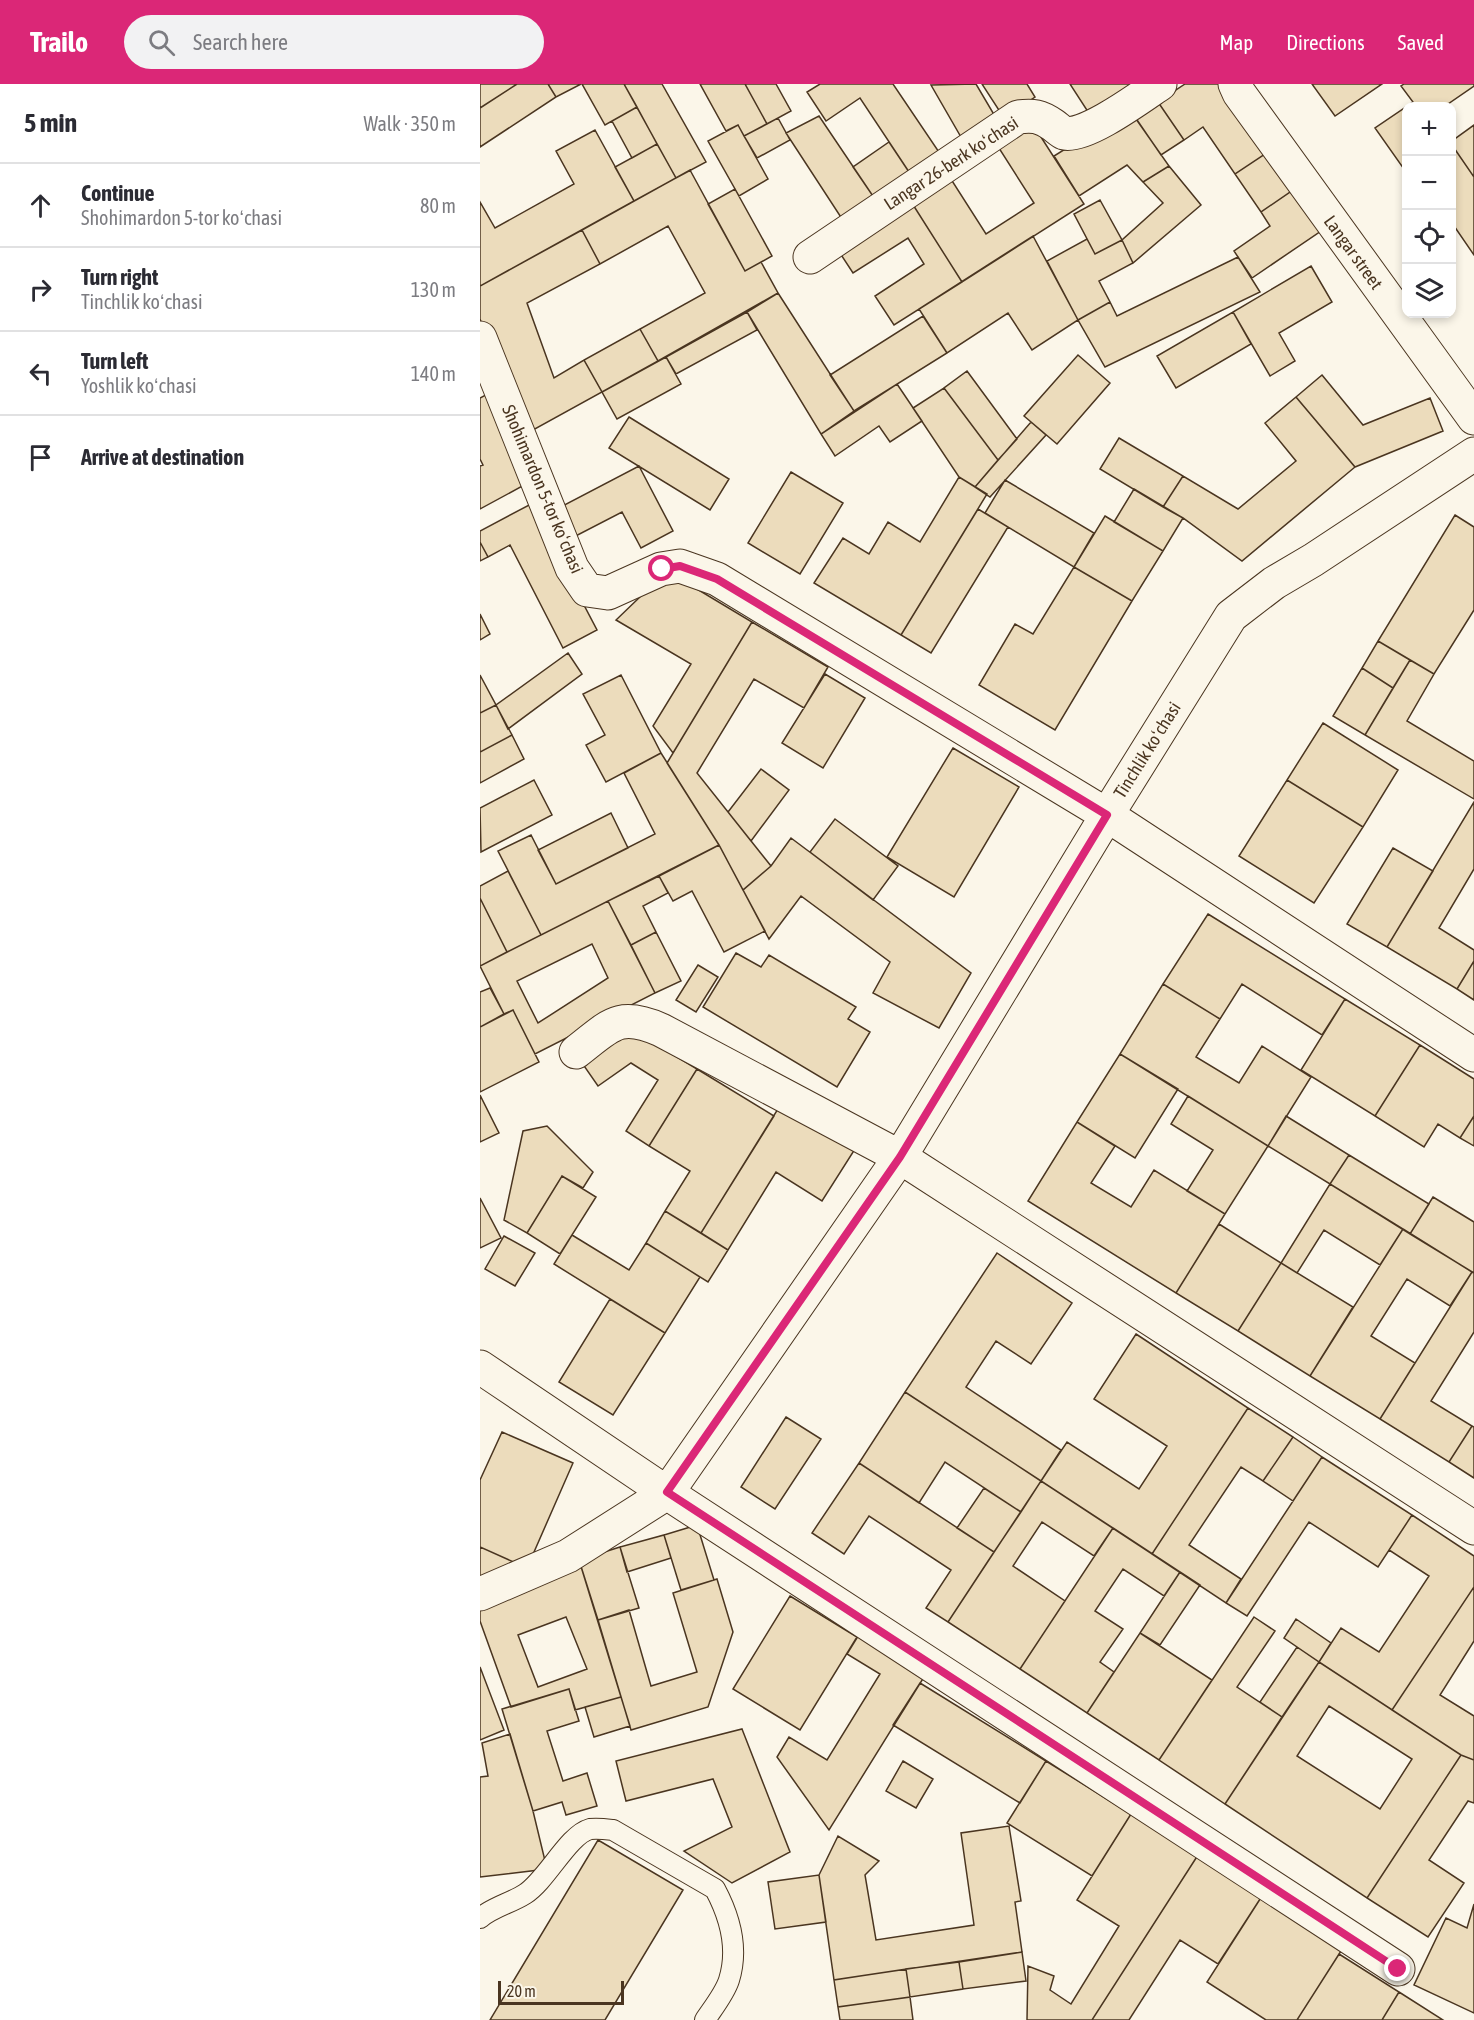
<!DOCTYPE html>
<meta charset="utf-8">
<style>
:root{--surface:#fff;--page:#f2f2f3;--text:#2b2b33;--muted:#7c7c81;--line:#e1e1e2;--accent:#db2777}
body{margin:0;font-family:"Asap Condensed",sans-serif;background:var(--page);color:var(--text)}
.controls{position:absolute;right:18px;top:18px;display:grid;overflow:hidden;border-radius:12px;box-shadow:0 3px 9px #0003}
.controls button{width:54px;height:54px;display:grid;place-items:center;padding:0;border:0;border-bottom:2px solid var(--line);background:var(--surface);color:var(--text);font:30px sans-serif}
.scale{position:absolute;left:18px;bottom:15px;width:126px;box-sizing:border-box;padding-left:6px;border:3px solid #4a3520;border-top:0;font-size:16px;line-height:21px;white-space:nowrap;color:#4a3520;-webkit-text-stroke:4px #fbf6e9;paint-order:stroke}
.stop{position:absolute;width:18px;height:18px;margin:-14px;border:4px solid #db2777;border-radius:50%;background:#fff}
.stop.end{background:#db2777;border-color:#fff;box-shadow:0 2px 6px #0008}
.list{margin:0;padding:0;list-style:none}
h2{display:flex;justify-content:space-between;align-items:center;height:78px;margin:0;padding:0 24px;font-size:26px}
h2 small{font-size:20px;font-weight:400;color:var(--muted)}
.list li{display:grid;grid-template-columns:39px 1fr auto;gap:18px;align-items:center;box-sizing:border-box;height:84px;padding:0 24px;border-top:2px solid var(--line)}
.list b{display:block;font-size:22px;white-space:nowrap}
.list p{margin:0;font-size:20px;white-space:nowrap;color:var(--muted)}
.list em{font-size:20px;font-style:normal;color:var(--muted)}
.icon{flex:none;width:33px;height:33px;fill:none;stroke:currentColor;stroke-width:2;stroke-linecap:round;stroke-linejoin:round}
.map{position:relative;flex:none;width:994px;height:1936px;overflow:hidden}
header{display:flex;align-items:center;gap:36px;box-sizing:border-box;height:84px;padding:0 30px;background:var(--accent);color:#fff}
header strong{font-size:28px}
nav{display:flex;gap:33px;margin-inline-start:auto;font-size:21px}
.search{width:420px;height:54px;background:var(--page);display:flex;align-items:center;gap:15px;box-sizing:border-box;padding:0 21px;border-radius:33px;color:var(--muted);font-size:22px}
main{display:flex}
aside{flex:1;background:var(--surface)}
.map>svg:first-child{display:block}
</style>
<header>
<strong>Trailo</strong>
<div class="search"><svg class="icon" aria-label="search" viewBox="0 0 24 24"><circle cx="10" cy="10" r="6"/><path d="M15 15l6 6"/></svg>Search here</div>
<nav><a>Map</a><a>Directions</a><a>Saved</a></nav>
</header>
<main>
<aside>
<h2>5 min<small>Walk · 350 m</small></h2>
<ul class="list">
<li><svg class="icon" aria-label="ahead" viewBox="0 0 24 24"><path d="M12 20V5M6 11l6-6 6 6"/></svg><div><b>Continue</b><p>Shohimardon 5-tor koʻchasi</p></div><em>80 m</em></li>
<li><svg class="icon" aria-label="right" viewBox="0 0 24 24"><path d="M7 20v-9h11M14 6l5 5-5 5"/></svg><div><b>Turn right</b><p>Tinchlik koʻchasi</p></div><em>130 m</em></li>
<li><svg class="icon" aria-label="left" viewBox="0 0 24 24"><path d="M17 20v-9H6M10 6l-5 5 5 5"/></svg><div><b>Turn left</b><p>Yoshlik koʻchasi</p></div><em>140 m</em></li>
<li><svg class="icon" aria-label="arrive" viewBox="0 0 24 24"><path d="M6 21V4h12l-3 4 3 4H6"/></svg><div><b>Arrive at destination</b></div></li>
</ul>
</aside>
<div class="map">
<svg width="994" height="1936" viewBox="0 0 994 1936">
<rect width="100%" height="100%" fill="#fbf6e9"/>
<!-- building -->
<path fill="#ecdcbc" stroke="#4a3520" stroke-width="1.5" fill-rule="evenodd" d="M0,0H37L0,24Z
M37,0H68L76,13L0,63V24Z
M68,0H101L76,13Z
M102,0H144L157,23L125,41Z
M144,0H182L226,78L196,94Z
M220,0H265L287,40L264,52L258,41L246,47Z
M265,0H296L311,27L287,40Z
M340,0H413L465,77L435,97L380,14L346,37L327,8Z
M496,0L519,39L485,60L451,1Z
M502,0H547L555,13L524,34Z
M590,0H666L612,34Z
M705,0H741L788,68L755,90L723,43L704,56L678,18Z
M832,0H902L855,32Z
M924,0H994V2L965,22H927L933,18L921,2Z
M678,18L704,56L681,71L655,33Z
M157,23L177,60L152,74L132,37Z
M926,23V88L895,44Z
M649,25L689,82L663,98L647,81L599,112L574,72Z
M339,32L399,121L366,141L306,49Z
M298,34L310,56L277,74L264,52Z
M552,39L604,120L482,198L430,116L469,92L506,150L554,119L517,61Z
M258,41L288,95L259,112L228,57Z
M994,41V93L972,61V57Z
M115,46L154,117L0,202V118L15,144L94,100L76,67Z
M409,58L435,97L399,121L373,83Z
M177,60L196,94L154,117L135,83Z
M972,61L994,93V171L972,139Z
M788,68L813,106L781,128L755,90Z
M689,82L721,121L653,179L642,156L683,119L663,98Z
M210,86L265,187L281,178L298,209L178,277L160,245L225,209L188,142L120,180L102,146Z
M255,105L292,172L265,187L228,120Z
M813,106L841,147L772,194L754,167L790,142L781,128Z
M430,116L482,198L414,241L395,212L444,180L428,154L373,189L356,163Z
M620,116L642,156L615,170L594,130Z
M102,146L120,180L47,219L74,294L104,276L122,308L44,351L0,235V202Z
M553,152L598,236L552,266L528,229L467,269L439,225Z
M607,155L615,170L642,156L653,179L619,197L630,218L598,236L567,177Z
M758,173L780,208L625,283L598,236L630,218L637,232Z
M831,182L852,218L799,249L815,277L790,292L753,228Z
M298,209L374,327L341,350L267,228Z
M267,228L277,246L196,290L186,273Z
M753,228L771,260L696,304L677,272Z
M443,232L467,269L374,327L350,291Z
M160,245L178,277L122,308L104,276Z
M598,271L630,299L577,360L544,332Z
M186,273L201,300L137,335L122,308Z
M487,287L537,355L518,376L464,304Z
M842,291L883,341L950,314L963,347L875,383L816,313Z
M417,300L442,337L410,358L399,342L355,372L341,350Z
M464,304L518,376L495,403L479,393L433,324Z
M13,307L48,399L0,425V382L3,381L0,375V314Z
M816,313L875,383L762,477L703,434L683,423L703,392L758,425L816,377L785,339Z
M149,333L249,395L230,426L129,364Z
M551,338L566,351L510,413L495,403Z
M639,354L703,392L683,423L620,385Z
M159,382L193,447L161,464L142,428L88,456L73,427Z
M311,388L363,419L320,490L268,459Z
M479,393L507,410L421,551L334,499L363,454L389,470L408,438L440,458Z
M525,396L614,449L594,483L505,429Z
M654,405L703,434L683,467L634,438Z
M51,420L117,546L83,564L30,461L8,473L0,458V447Z
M498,425L528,443L451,569L421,551Z
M975,431L994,443V526L954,590L898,557Z
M625,432L683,467L652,517L594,483Z
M0,458L8,473L0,477Z
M594,483L652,517L575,646L499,601L535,540L553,550Z
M187,487L272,538L193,669L173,642L211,580L136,536Z
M0,530L10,550L0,556Z
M272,538L348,583L324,624L274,595L217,689L291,782L263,806L239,761L187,679Z
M898,557L930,576L913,604L882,584Z
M88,569L102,590L28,645L16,621Z
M930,576L954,590L927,637L994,677V715L885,651Z
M882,584L913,604L885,651L853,632Z
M345,590L385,614L343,684L302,659Z
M0,591L16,621L0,629Z
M141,591L181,669L126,698L106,661L125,651L103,610Z
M16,621L32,651L0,668V629Z
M843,639L918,686L883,743L807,696Z
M32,651L44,675L0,699V668Z
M473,664L539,703L474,813L407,773Z
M181,669L239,761L61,851L18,767L51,751L76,800L175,750L144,689Z
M281,685L309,706L271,757L248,728Z
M54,696L72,731L1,768L0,724Z
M807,696L883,743L834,819L759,772Z
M994,718V785L959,844L994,866V877L977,905L907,863Z
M131,729L148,764L76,800L58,766Z
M355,735L418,782L393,816L330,768Z
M311,754L491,889L459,944L393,909L410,878L321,812L289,855L263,806L291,782Z
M239,761L285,847L244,868L212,807L193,817L179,792Z
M913,764L953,787L907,863L867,840Z
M28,787L61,851L27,868L0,814V802Z
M179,792L188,809L163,822L176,848L151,861L128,817Z
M0,814L27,868L0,882Z
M128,817L175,909L55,970L33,926L24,930L0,882ZM112,860L128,894L58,939L37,897Z
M728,830L865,915L842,951L762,900L740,935L683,900Z
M176,848L201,897L175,909L151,861Z
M256,869L281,883L289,871L376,923L368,935L390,948L357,1003L223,923Z
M994,877V916L977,905Z
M218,881L238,893L216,928L196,916Z
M683,900L740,935L716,973L759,999L782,962L831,993L788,1062L640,970Z
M10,904L24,930L0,943V908Z
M865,915L940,961L895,1032L821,986Z
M33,926L59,978L0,1008V943Z
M146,942L217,985L169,1062L146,1047L178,996L151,979L118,1002L102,979Z
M940,961L994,995V1032L980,1054L958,1040L944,1063L895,1032Z
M640,970L698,1005L655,1074L597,1038Z
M217,985L294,1032L221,1149L185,1127L210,1087L169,1062Z
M0,1011L19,1049L0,1058Z
M708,1012L788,1062L745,1130L707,1107L733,1066L691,1040Z
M301,1020L375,1065L342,1117L296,1088L248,1166L221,1149Z
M806,1032L869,1071L850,1100L788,1062Z
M994,1032V1062L980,1054Z
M597,1038L635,1062L611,1099L651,1123L674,1086L745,1130L696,1209L548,1117Z
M67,1042L113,1088L103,1104L82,1092L47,1149L24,1136L43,1047Z
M869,1071L949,1120L930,1150L850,1100Z
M82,1092L116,1113L80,1170L47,1149Z
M850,1100L923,1145L900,1181L844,1146L817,1189L801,1179Z
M953,1113L994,1138V1189L930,1150Z
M0,1114L21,1154L0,1164Z
M185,1127L248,1166L228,1198L166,1159Z
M739,1140L801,1179L758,1247L696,1209Z
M923,1145L992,1188L970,1222L927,1195L891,1252L935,1279L900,1335L830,1292Z
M92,1151L149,1186L166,1159L220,1193L185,1249L74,1180Z
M24,1152L55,1169L35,1202L5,1185Z
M517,1169L592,1219L551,1280L516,1257L486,1303L581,1366L561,1397L425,1308Z
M801,1179L873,1223L830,1292L758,1247Z
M992,1188L994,1189V1248L951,1317L992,1342L969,1378L900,1335Z
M130,1215L185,1249L133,1331L79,1298Z
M656,1250L768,1324L672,1470L561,1397L587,1358L659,1405L687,1362L614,1315Z
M425,1308L561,1397L541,1428L465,1378L439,1419L379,1379Z
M768,1324L813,1353L783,1397L761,1383L709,1461L761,1495L746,1519L672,1470Z
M306,1333L341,1355L295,1425L261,1403Z
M992,1342L994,1343V1394L969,1378Z
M22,1348L93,1379L47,1484L0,1463V1396Z
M813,1353L842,1373L813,1417L783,1397Z
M842,1373L932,1431L898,1483L829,1438L767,1532L746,1519Z
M379,1379L514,1468L468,1538L446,1524L471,1486L389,1432L364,1470L332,1449Z
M561,1397L633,1444L614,1472L562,1438L533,1482L585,1517L540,1585L468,1538Z
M504,1404L541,1428L514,1468L477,1444Z
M932,1431L994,1472V1503L912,1626L839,1578L861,1544L899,1568L949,1492L909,1466Z
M217,1441L234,1496L201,1506L184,1451Z
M633,1444L700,1488L684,1512L643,1485L615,1527L643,1545L620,1578L634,1588L607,1629L540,1585Z
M184,1451L191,1474L147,1488L140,1463Z
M0,1463L47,1484L0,1498Z
M140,1463L159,1524L118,1536L99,1476Z
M99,1476L141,1613L95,1626L89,1605L31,1623L0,1537V1519ZM86,1533L107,1585L58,1603L38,1551Z
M700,1488L720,1501L680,1561L660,1549Z
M237,1495L253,1548L228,1623L151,1646L118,1536L149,1526L171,1602L217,1588L193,1509Z
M994,1503V1557L960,1611L994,1632V1676L981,1671L912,1626Z
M310,1512L377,1553L320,1646L253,1605Z
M774,1533L795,1547L757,1603L802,1633L745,1720L679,1676Z
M816,1535L851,1559L839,1578L804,1554Z
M383,1544L449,1585L349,1746L297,1673L309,1653L347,1676L400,1590L367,1570Z
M660,1549L732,1596L679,1676L607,1629Z
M817,1563L839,1578L802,1633L780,1618Z
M839,1578L981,1671L887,1814L745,1720ZM849,1622L932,1675L900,1725L817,1672Z
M0,1583L24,1646L0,1656Z
M440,1599L566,1677L540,1719L413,1641Z
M89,1605L99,1637L67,1647L83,1697L107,1689L117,1722L86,1731L82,1718L53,1727L22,1625Z
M141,1613L150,1642L114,1653L105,1623Z
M262,1645L310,1768L252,1799L204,1767L252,1743L233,1695L146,1717L136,1677Z
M30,1650L53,1727L67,1785L0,1793V1693L8,1692L2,1659Z
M981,1671L994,1676V1719L988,1717L949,1776L984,1799L948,1853L887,1814Z
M423,1677L453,1695L436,1724L406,1707Z
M566,1677L651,1730L612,1792L527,1739Z
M651,1730L718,1771L612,1936H547L548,1882L574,1892L570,1906L591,1920L639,1842L597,1816Z
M529,1742L541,1817L535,1818L542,1868L354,1896L339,1791L358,1752L399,1777L385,1791L396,1856L494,1841L481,1749Z
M118,1756L203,1806L125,1936H10Z
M718,1771L782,1812L738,1880L700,1856L649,1936H612Z
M339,1791L346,1838L295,1845L288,1798Z
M782,1812L863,1864L817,1936H786L727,1898Z
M994,1820V1929L934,1901L966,1834L987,1844Z
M542,1868L546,1897L483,1905L479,1878Z
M859,1870L919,1908L902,1936H817Z
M479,1878L483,1905L430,1913L426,1885Z
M426,1885L430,1913L358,1923L354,1896Z
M919,1908L963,1936H902Z
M430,1913L433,1936H360L358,1923Z"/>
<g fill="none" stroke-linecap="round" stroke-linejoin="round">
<!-- service casing -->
<g stroke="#4a3520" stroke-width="22">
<path id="service" d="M0,1834C13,1823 31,1819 45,1810C67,1796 88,1751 110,1745C118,1744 125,1745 133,1746L235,1805C250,1833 259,1864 249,1896C245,1909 233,1924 225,1936"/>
</g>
<!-- minor casing -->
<g stroke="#4a3520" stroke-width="35">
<path id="minor" d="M330,173L538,33C553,31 560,32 573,41C576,43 581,48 584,49C604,55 662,12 680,0
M0,254L92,484L107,506L128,509L181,485L200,482L237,495L627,731L994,971
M96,968C130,942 138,927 181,946L420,1073L994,1444
M0,1283L187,1409L918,1885
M0,1510L88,1472L187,1409L420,1073L627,731L751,532L794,499L833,476L994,370"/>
</g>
<!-- tertiary casing -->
<g stroke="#4a3520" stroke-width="35">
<g id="tertiary">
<path id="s1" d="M755,0L759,9L994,334"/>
</g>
</g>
<!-- service -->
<use href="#service" stroke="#fbf6e9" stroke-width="20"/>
<!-- minor -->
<use href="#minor" stroke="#fbf6e9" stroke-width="33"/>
<!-- tertiary -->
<use href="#tertiary" stroke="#fbf6e9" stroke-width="33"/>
</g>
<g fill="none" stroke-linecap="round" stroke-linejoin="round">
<!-- route -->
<path stroke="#db2777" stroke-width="8" d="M182,485L200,482L237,495L627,731L420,1073L187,1408L918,1885"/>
</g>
<g text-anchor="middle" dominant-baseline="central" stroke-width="4.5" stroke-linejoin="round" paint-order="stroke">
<!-- street labels -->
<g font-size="18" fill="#4a3520" stroke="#fbf6e9">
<text transform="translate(471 79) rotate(-33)">Langar 26-berk koʻchasi</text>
<text stroke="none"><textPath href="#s1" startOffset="206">Langar street</textPath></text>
<text transform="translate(63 405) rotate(67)">Shohimardon 5-tor koʻchasi</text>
<text transform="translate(667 666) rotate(-58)">Tinchlik koʻchasi</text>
</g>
</g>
</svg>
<div class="controls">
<button>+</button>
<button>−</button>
<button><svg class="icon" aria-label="locate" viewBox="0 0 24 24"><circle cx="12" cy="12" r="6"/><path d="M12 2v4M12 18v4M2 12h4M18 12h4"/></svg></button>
<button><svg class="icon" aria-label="layers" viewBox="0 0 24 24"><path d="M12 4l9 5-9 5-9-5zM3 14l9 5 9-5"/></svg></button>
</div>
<div class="scale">20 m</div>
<div class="stop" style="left:182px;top:485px"></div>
<div class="stop end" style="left:918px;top:1885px"></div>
</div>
</main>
